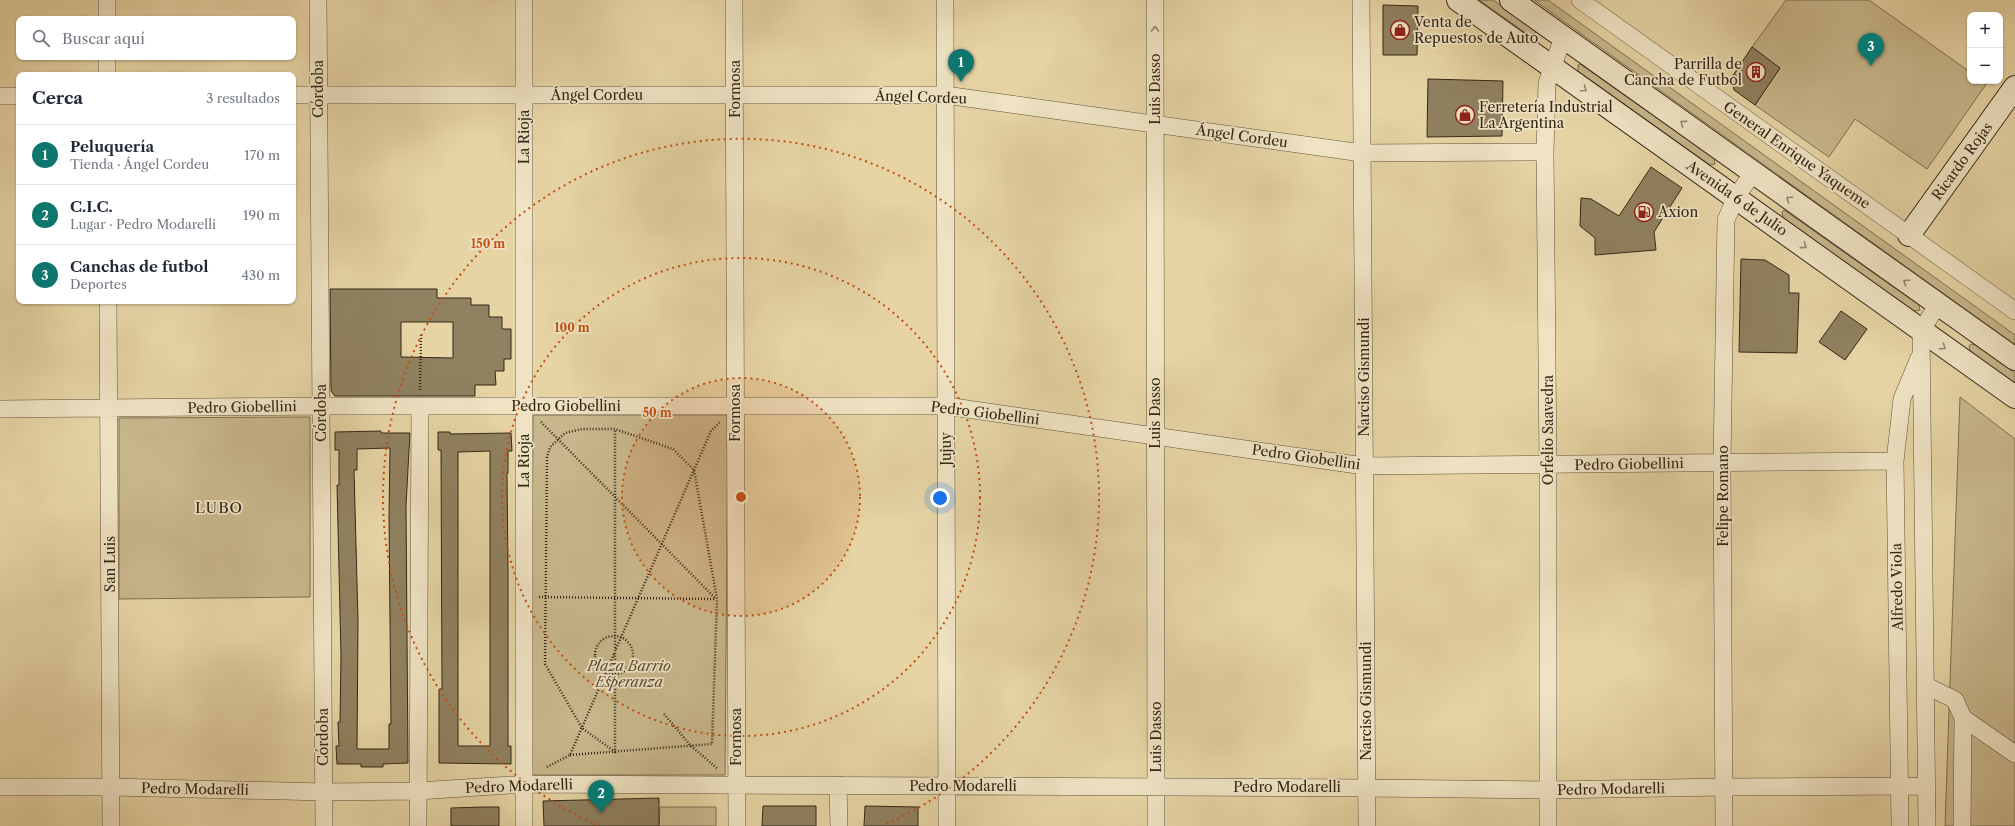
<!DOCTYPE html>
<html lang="es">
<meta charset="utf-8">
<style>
:root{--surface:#fff;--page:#f2f2f3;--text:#1f2937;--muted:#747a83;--line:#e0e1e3;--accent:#0f766e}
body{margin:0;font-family:"Libre Caslon Text",serif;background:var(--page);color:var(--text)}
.controls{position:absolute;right:12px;top:12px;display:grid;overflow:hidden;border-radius:8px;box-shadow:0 1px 3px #0004}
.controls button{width:36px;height:36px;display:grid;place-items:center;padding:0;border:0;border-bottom:1px solid var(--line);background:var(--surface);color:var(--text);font:20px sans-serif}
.you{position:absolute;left:940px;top:498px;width:14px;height:14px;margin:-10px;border:3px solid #fff;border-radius:50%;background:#1a73e8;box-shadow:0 0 0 6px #1a73e833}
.badge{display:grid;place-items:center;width:26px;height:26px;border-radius:50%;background:var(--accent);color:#fff;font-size:13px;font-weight:700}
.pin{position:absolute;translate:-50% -33px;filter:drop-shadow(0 1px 2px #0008)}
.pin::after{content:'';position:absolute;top:21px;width:14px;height:12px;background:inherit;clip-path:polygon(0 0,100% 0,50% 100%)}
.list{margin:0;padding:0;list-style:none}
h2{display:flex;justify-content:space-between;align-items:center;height:52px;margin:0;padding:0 16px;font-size:17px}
h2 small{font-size:13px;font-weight:400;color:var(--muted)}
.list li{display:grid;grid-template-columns:26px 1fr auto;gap:12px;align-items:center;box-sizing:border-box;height:60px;padding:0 16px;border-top:1px solid var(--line)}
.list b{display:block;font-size:15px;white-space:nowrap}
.list p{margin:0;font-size:13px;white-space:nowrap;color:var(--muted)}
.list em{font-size:13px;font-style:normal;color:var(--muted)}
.icon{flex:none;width:22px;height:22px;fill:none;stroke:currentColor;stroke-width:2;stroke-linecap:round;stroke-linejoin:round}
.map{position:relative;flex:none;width:2015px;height:826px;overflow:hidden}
.search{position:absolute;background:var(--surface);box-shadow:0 1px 3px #0004;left:16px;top:16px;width:280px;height:44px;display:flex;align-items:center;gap:10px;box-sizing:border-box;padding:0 14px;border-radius:8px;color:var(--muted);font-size:15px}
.panel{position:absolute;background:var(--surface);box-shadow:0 1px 3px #0004;left:16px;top:72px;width:280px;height:232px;border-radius:8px}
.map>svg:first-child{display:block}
</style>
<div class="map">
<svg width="2015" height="826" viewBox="0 0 2015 826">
<rect width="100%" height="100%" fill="#e6d4a4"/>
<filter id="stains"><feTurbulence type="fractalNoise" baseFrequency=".005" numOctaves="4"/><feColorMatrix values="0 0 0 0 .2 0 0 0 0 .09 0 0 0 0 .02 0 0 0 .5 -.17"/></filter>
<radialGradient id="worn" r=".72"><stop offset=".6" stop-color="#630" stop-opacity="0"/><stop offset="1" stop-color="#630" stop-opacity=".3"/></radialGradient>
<!-- green -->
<path fill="#c8b78c" stroke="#7e6f52" d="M1479,0H1493L1535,30L1536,36H1530Z
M1534,0H1548L2015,335V345Z
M1786,0H1869L1970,72V81H1983L1987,83L1927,169L1855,119L1829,157L1755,105L1780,68L1752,47Z
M1580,64L1714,158L1715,164L1710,165L1578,71V65Z
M1784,210L1919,305L1920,310L1914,311L1783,218L1782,212Z
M1971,344L1975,345L2015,373V384L1970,351L1969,346Z
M1960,397L2015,439V826H1945Z
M533,415H728L725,775H531Z
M310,417V597L119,599V418Z
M660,807H716V826H659Z"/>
<!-- building -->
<path fill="#908160" stroke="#332717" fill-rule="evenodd" d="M1383,5L1418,6L1417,55H1383Z
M1752,47L1780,68L1755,105L1734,90L1732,77Z
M1428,79L1503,81L1502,136L1427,137Z
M1651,167L1682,188L1654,232L1656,250L1595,255V238L1580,226L1581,198L1591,199L1619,216Z
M1741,259L1765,260L1789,275V293H1799L1797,353L1739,352Z
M330,289H437V298H471V305H489V317H502V329H511V359H504V371H495L496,385H475V396H335L331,391ZM401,322H453V358L401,357Z
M1841,311L1867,329L1845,360L1819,342Z
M381,431V433H410L406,505L408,763L383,764V767H361V764H337L336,746H339L338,722H340L341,655L337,485H339V450H335V432ZM390,448L389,518L391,724H389V749H357L358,620L354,470H357V449Z
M438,432H450V434L511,433L512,451H508V473H507L508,570V746H511V764L439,763V689H442L441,450H438ZM490,451V746H458V452Z
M659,798V826H544L543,801Z
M763,806H816V826H762Z
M865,806L918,807V826H864Z
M483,807H499V826H451V808Z"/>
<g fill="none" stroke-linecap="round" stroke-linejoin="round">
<!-- street casing -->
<g stroke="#60523a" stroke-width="18">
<path id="street" d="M107,0V19
M318,0L324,826
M524,0V826
M734,0L737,826
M945,0L947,826
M1155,0L1156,826
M1361,0L1367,826
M1580,0L2015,311
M107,57V75
M293,95H945L1362,153L1545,152
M0,96H19
M108,301L111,826
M0,409L321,406H946L1364,466L1895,461
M1925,685L1955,700L1963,718L2015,754
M838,785L839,826
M0,787H111L324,792L418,791L524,784L1367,788L1548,790L1724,787L1926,786
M418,826L420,406
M1548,826V465L1545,152L1547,83L1563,37
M1724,826L1722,462L1726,220L1736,197L1753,173
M1900,826L1895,461L1902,399L1919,358
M1927,826L1921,331L1938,304
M1962,826L1963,718"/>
</g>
<!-- secondary casing -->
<g stroke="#332717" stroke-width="24">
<path id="secondary" d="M1458,0L2015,397
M1511,0L2015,359
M1909,235L2015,87"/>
</g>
<!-- path -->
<path stroke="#332717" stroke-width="2.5" stroke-dasharray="1 2" stroke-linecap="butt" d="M420,390L421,334
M541,422L716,599
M539,597L716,599
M595 655a19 19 0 1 1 38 0a19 19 0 1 1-38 0Z
M616,649L711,431L720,422
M664,714L691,746L718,769
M570,755L712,744L717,599L694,470L673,449L615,429H582L565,433L550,447L547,457L545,664L582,728L615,752V429
M547,767L570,755L614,654"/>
<!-- street -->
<use href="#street" stroke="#efe3c4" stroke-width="17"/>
<!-- secondary -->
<use href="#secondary" stroke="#efe3c4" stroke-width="22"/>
</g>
<!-- one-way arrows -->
<defs><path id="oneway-chevron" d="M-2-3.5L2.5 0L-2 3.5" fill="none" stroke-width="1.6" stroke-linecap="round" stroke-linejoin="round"/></defs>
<g stroke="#91856e">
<use href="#oneway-chevron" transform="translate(1155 29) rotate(-90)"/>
<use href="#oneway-chevron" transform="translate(1584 89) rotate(35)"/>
<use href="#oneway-chevron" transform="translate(1683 123) rotate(-144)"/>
<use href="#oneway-chevron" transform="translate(1789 199) rotate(-145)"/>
<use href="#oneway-chevron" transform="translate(1804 246) rotate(36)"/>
<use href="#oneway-chevron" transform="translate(1906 282) rotate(-145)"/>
<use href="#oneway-chevron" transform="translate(1943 347) rotate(35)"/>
</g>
<!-- distance rings -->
<circle cx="741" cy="497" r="119" fill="#c44f0e" fill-opacity=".12"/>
<g fill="none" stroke="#c44f0e" stroke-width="2" stroke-dasharray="2 4">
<circle cx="741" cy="497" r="119"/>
<circle cx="741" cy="497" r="239"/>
<path d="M598 825A358 358 0 1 1 884 825"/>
</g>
<!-- icons -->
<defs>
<g id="shop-ring" transform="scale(1)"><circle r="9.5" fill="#efe3c4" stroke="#8f2418" stroke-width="1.5"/><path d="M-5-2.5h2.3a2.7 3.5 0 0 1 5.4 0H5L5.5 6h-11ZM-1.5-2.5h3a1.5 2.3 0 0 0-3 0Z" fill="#8f2418"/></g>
<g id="building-ring" transform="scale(1)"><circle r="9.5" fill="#efe3c4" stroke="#8f2418" stroke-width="1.5"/><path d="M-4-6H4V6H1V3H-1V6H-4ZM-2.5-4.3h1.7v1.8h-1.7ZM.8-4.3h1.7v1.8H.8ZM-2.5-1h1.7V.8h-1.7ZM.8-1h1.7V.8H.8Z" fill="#8f2418"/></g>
<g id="fuel-ring" transform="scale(1)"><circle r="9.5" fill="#efe3c4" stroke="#8f2418" stroke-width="1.5"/><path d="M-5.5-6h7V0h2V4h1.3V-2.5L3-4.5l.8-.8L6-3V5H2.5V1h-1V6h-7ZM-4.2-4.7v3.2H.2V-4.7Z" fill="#8f2418"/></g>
</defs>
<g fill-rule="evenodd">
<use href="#shop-ring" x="1400" y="30"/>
<use href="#building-ring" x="1756" y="72"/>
<use href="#shop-ring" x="1465" y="115"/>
<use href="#fuel-ring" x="1644" y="212"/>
</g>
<g text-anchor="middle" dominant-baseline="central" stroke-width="3.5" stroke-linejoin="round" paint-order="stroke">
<!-- poi labels -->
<g font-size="14" fill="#332717" stroke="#efe3c4" text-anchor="start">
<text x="1414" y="22">Venta de<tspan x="1414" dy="16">Repuestos de Auto</tspan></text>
<text x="1742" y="64" text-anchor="end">Parrilla de<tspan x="1742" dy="16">Cancha de Futbol</tspan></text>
<text x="1479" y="107">Ferretería Industrial<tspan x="1479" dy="16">La Argentina</tspan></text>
<text x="1658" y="212">Axion</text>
</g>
<!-- street labels -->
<g font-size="14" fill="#332717" stroke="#efe3c4">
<text transform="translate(318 89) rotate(-90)">Córdoba</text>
<text transform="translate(735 89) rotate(-90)">Formosa</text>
<text transform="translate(1155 89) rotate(-90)">Luis Dasso</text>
<text x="597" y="95">Ángel Cordeu</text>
<text transform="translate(921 97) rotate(2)">Ángel Cordeu</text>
<text transform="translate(1242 136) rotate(8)">Ángel Cordeu</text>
<text transform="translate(524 137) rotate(-90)">La Rioja</text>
<text transform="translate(1797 155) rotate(35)">General Enrique Yaqueme</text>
<text transform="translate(1962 161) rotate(-54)">Ricardo Rojas</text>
<text transform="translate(1737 198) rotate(35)">Avenida 6 de Julio</text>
<text transform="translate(1364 377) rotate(-90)">Narciso Gismundi</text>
<text x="566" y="406">Pedro Giobellini</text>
<text transform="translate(242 407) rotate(-1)">Pedro Giobellini</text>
<text transform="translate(321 413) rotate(-90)">Córdoba</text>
<text transform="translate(735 413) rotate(-90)">Formosa</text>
<text transform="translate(985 413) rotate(7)">Pedro Giobellini</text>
<text transform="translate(1155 413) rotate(-90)">Luis Dasso</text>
<text transform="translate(1548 430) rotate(-90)">Orfelio Saavedra</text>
<text transform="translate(946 449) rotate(-90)">Jujuy</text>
<text transform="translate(1306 457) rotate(8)">Pedro Giobellini</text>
<text transform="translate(524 461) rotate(-90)">La Rioja</text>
<text transform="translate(1629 464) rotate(-1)">Pedro Giobellini</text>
<text transform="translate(1723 496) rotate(-90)">Felipe Romano</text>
<text transform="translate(110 564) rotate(-90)">San Luis</text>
<text transform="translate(1897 587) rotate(-91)">Alfredo Viola</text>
<text transform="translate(1366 701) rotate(-90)">Narciso Gismundi</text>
<text transform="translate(323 737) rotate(-90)">Córdoba</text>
<text transform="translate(736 737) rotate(-90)">Formosa</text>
<text transform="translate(1156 737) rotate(-90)">Luis Dasso</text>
<text transform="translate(519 786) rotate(-2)">Pedro Modarelli</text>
<text x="963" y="786">Pedro Modarelli</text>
<text x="1287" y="787">Pedro Modarelli</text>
<text transform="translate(195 789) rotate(1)">Pedro Modarelli</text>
<text transform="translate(1611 789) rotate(-1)">Pedro Modarelli</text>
</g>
<!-- park labels -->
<g font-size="14" font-style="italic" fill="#584b34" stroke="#efe3c4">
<text x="629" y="666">Plaza Barrio<tspan x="629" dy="16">Esperanza</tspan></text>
</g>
<!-- neighbourhood labels -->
<g font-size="15" letter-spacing="1" fill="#332717" stroke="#efe3c4">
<text x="219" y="507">LUBO</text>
</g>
</g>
<circle cx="741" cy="497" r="6" fill="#c44f0e" stroke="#efe3c4" stroke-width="2"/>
<g font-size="12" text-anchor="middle" font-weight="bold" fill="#c44f0e" stroke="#efe3c4" stroke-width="3.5" stroke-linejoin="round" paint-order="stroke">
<text x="488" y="248">150 m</text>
<text x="572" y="332">100 m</text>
<text x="657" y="417">50 m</text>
</g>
<rect width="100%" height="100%" filter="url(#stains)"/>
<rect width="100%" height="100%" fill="url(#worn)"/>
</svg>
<div class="controls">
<button>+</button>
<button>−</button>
</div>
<div class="you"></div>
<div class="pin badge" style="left:961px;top:82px">1</div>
<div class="pin badge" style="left:601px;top:813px">2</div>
<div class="pin badge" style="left:1871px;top:66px">3</div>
<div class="search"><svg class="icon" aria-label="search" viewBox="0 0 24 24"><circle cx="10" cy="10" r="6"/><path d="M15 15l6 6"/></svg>Buscar aquí</div>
<section class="panel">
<h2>Cerca<small>3 resultados</small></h2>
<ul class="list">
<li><span class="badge">1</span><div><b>Peluquería</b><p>Tienda · Ángel Cordeu</p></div><em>170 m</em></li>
<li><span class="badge">2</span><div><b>C.I.C.</b><p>Lugar · Pedro Modarelli</p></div><em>190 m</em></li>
<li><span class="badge">3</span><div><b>Canchas de futbol</b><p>Deportes</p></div><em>430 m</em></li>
</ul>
</section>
</div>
